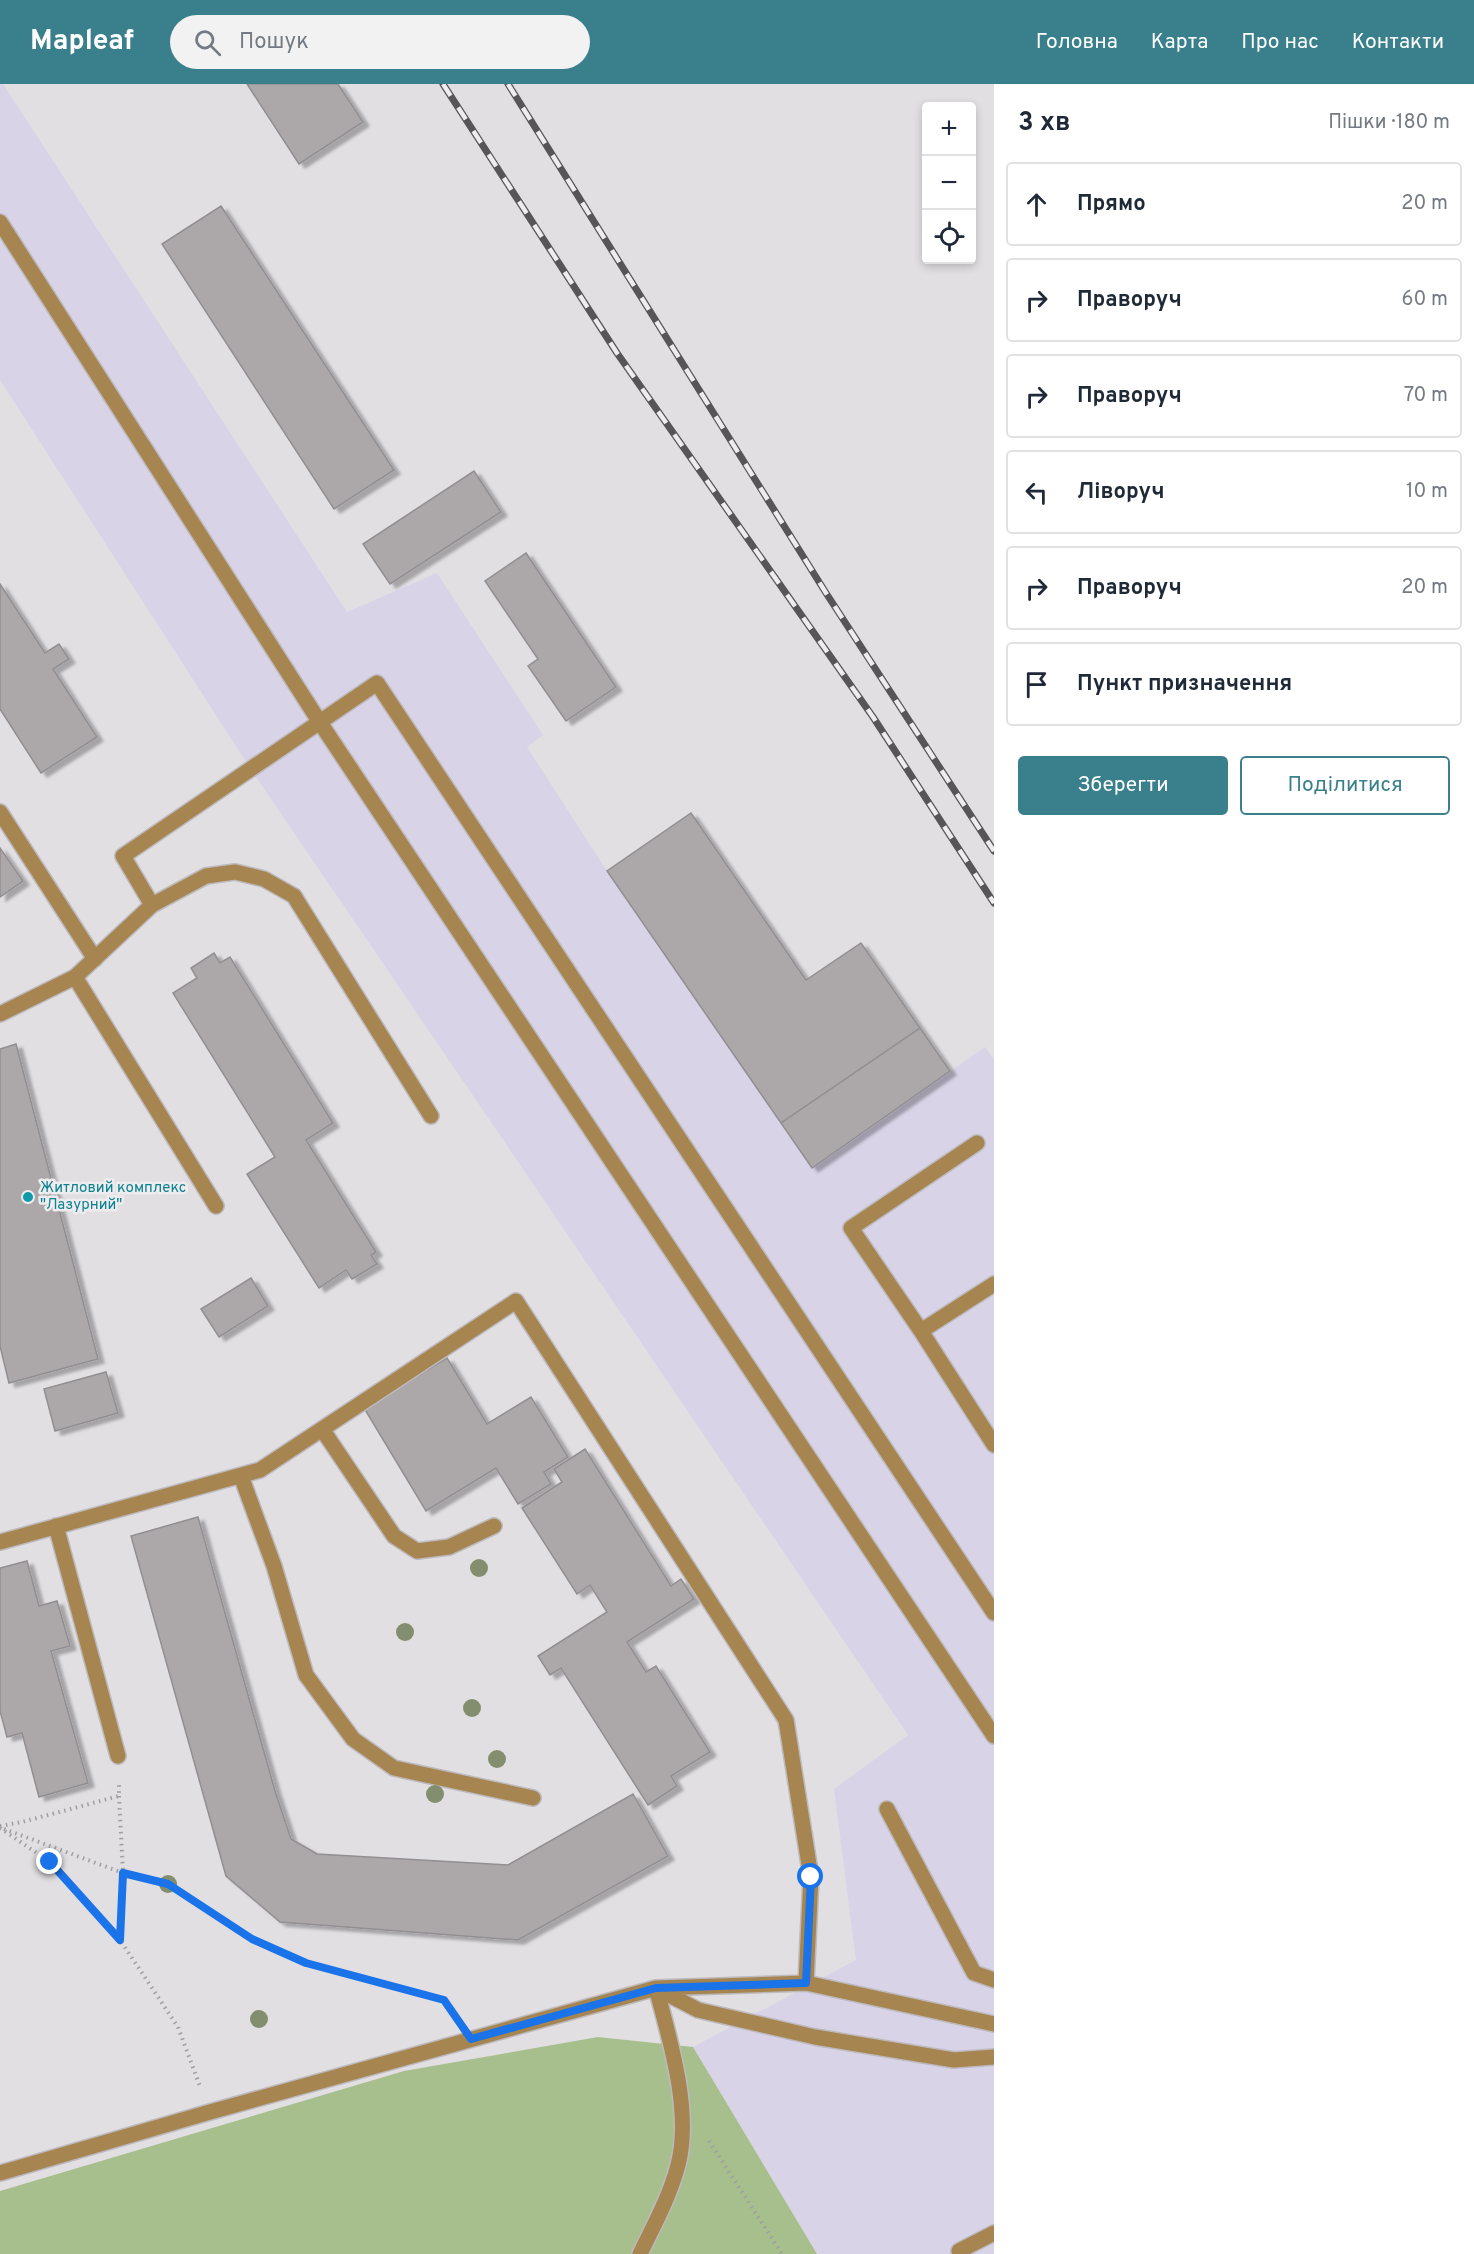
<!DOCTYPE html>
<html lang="uk">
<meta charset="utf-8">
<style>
:root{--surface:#fff;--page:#f2f2f3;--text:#1f2937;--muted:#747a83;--line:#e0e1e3;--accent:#3a808c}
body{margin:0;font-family:Overpass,sans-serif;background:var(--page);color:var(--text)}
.controls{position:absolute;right:18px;top:18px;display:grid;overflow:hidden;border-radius:6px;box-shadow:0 3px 9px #0003}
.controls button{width:54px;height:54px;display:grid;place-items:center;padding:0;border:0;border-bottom:2px solid var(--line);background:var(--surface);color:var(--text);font:30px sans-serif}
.stop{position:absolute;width:18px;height:18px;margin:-14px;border:4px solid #1a73e8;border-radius:50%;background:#fff}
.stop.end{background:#1a73e8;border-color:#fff;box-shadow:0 2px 6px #0008}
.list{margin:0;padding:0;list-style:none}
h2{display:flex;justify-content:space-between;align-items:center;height:78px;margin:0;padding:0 24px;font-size:26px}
h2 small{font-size:20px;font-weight:400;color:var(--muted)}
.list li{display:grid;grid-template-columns:39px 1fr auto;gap:18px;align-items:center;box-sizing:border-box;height:84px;margin:0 12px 12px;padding:0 12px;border:2px solid var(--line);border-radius:6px}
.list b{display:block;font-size:22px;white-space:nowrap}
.list em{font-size:20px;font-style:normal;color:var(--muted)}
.actions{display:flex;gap:12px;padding:18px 24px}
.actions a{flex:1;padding:14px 0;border:2px solid var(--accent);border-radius:6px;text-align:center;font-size:21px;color:var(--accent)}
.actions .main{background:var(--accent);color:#fff}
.icon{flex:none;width:33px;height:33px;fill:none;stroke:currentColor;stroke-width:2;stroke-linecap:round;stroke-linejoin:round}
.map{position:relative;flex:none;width:994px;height:2170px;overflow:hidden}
header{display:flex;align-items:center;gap:36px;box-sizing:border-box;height:84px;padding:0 30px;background:var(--accent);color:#fff}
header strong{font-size:28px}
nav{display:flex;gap:33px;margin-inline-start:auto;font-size:21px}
.search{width:420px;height:54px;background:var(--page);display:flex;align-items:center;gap:15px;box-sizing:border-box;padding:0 21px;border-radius:33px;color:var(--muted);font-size:22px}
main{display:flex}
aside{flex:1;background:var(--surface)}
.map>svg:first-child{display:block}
</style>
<header>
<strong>Mapleaf</strong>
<div class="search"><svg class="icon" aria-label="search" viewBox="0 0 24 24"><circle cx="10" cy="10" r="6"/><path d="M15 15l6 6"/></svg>Пошук</div>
<nav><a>Головна</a><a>Карта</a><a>Про нас</a><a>Контакти</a></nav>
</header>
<main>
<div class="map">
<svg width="994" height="2170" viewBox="0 0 994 2170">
<defs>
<filter id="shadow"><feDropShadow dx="6" dy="4" stdDeviation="1.5" flood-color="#0004"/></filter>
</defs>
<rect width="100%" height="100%" fill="#e2dfe3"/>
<!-- industrial -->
<path fill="#d9d3e8" d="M0,0H3L347,528L437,489L543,651L527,663L607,787L812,1084L985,963L994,976V2170H817L693,1963L856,1876L834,1705L908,1651L250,684L0,296Z"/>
<!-- green -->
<path fill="#a7bf8c" d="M598,1953L693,1963L817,2170H0V2107L404,1987Z"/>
<!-- building -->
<path fill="#aca8aa" stroke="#928e91" stroke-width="1.5" filter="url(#shadow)" d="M247,0H338L363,38L299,80Z
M221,122L394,386L334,425L162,160Z
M474,387L501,428L390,500L363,460Z
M526,469L616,603L566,637L528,582L538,575L485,497Z
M0,500L45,569L59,560L69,575L53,585L97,653L41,689L0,625Z
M691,729L806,896L861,859L920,944L781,1039L607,787Z
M0,764L23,797L0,813Z
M214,869L220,879L230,873L333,1039L306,1056L376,1168L371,1171L377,1180L352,1195L346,1186L319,1204L247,1090L275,1073L173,909L197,894L191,884Z
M920,944L950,987L812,1084L781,1039Z
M16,960L98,1275L9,1299L0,1262V965Z
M251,1194L268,1222L219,1253L201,1225Z
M447,1274L487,1340L531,1313L568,1373L544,1388L551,1400L518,1420L496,1384L426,1427L364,1324Z
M106,1288L118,1329L55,1347L44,1305Z
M585,1365L671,1502L681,1495L694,1515L627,1558L646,1588L656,1582L710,1668L671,1692L677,1702L648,1721L561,1584L550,1591L538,1572L607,1528L590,1501L577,1510L522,1424L562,1398L554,1385Z
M198,1433L275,1707L291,1755L317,1770L508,1781L633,1710L668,1772L518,1856L280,1838L226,1792L131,1452Z
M27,1477L39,1522L57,1517L70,1562L51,1567L88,1699L39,1713L22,1649L7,1653L0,1627V1484Z"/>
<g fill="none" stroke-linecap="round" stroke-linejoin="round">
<!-- minor casing -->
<g stroke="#bdbabe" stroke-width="18">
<path id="minor" d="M0,138L319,637L994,1652
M0,728L95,875
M152,821L123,772L377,599L994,1529
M75,893L216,1122
M0,930L75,893L152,821L206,792L235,788L264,795L294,812L431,1032
M977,1059L851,1144L921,1247L994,1361
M921,1247L994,1200
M322,1345L394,1452L417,1467L449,1463L494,1442
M241,1392L274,1482L306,1591L353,1655L394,1684L533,1714
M56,1442L118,1672
M0,1458L260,1386L516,1217L786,1636L811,1793L806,1899
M887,1725L974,1889L994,1896
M0,2089L210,2028L656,1904L698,1926L815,1953L954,1976L994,1973
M640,2170C654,2141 670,2112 678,2081C692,2028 670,1956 656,1904L806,1899L994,1940
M960,2170L959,2167L994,2149"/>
</g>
<!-- path -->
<path stroke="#a09ea1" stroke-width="4" stroke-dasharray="1.5 4.5" stroke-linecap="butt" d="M119,1712L123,1789L168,1800L252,1855L306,1879L444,1916L456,1933
M0,1742L22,1738L119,1712V1697
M0,1744L50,1778L120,1856L178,1943L201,2005
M4,1745L123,1789L120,1855
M709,2057L782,2170"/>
<!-- minor -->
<use href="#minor" stroke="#a78550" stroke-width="15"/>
<!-- rail casing -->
<g stroke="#575558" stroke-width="7">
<path id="rail" d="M443,0L617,269L873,633L994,819
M508,0L826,509L994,767"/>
</g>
<!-- rail -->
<use href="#rail" stroke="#efecf0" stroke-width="4.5" stroke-dasharray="14" stroke-linecap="butt"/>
</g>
<!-- trees -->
<g fill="#828e6d">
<circle cx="479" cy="1484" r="9"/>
<circle cx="405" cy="1548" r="9"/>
<circle cx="472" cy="1624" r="9"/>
<circle cx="497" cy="1675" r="9"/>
<circle cx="435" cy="1710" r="9"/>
<circle cx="168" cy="1800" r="9"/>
<circle cx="259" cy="1935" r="9"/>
</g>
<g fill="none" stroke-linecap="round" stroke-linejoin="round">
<!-- route -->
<path stroke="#1a73e8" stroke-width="8" d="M50,1778L120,1856L123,1789L168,1800L252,1855L306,1879L444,1916L471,1955L656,1904L806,1899L811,1793"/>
</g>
<!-- markers -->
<circle fill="#0f9aa8" stroke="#efecf0" stroke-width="2" cx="28" cy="1113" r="6"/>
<g text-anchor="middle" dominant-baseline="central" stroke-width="5" stroke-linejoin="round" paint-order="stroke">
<!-- culture labels -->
<g font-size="15" fill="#0d838f" stroke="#efecf0" text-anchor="start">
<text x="40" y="1104">Житловий комплекс<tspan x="40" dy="17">"Лазурний"</tspan></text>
</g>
</g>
</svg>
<div class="controls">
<button>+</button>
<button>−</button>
<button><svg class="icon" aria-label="locate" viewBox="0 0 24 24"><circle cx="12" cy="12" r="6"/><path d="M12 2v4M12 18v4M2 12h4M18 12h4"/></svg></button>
</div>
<div class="stop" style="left:811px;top:1793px"></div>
<div class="stop end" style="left:50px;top:1778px"></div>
</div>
<aside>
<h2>3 хв<small>Пішки · 180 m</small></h2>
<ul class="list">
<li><svg class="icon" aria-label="ahead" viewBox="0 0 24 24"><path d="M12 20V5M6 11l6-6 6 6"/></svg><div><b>Прямо</b></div><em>20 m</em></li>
<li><svg class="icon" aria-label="right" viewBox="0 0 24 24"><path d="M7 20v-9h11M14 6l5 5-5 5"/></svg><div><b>Праворуч</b></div><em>60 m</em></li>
<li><svg class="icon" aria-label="right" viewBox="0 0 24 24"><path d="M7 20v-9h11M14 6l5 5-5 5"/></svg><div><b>Праворуч</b></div><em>70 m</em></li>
<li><svg class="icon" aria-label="left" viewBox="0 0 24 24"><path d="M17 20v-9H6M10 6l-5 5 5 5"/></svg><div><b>Ліворуч</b></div><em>10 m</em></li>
<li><svg class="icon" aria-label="right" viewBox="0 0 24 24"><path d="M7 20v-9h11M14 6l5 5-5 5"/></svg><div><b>Праворуч</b></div><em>20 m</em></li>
<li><svg class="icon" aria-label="arrive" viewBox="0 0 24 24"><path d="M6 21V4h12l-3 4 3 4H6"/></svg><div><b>Пункт призначення</b></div></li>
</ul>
<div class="actions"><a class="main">Зберегти</a><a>Поділитися</a></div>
</aside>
</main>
